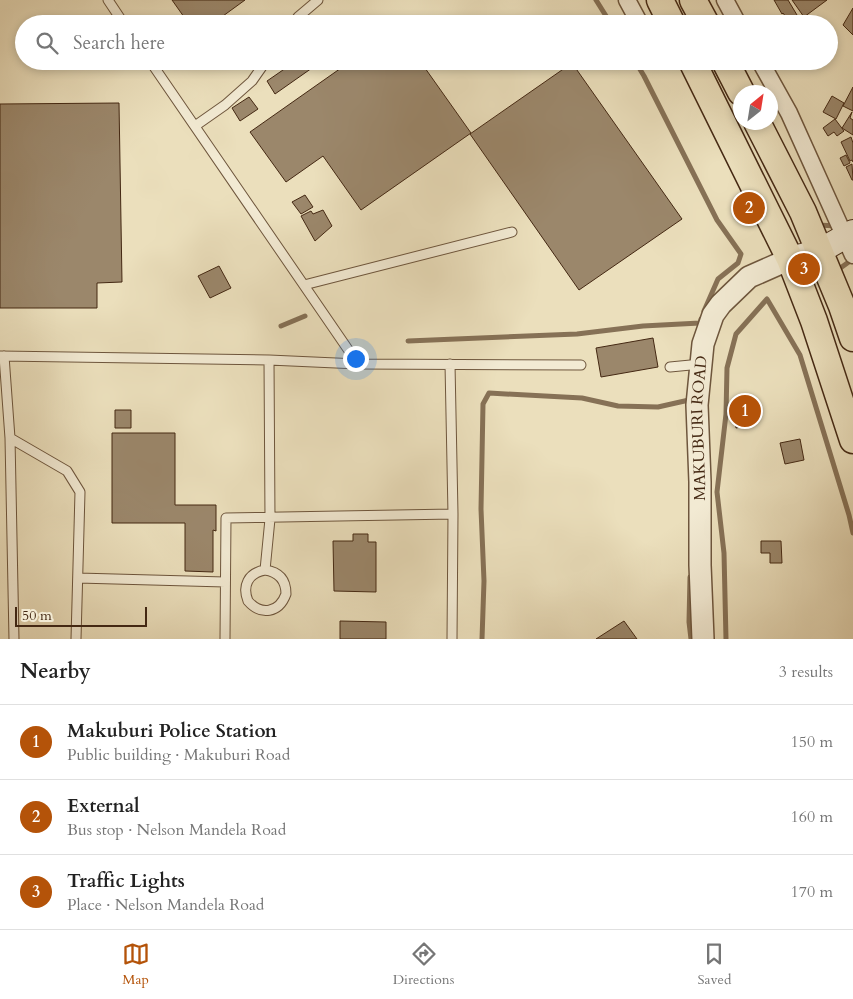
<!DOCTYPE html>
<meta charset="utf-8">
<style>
:root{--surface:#fff;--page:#f6f6f6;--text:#222;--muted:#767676;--line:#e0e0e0;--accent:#b45309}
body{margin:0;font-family:Cardo,serif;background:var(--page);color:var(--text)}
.compass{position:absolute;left:733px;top:85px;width:45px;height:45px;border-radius:50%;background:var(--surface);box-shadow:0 2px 8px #0003;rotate:30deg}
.scale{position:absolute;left:15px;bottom:12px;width:132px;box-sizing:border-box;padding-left:5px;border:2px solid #442813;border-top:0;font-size:14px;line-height:18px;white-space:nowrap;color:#442813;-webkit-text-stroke:4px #f2ead3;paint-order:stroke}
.you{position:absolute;left:355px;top:358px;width:18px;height:18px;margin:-12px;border:4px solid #fff;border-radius:50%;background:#1a73e8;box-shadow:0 0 0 8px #1a73e833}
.badge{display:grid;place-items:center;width:32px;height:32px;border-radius:50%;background:var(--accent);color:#fff;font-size:16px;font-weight:700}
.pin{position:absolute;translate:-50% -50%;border:2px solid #fff;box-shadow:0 1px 5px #0006}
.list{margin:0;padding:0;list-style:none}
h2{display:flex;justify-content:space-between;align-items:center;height:65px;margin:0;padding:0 20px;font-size:21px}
h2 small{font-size:16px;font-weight:400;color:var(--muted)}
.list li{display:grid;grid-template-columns:32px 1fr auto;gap:15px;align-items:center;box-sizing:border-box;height:75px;padding:0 20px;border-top:1px solid var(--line)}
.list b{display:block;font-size:19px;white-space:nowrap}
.list p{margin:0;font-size:16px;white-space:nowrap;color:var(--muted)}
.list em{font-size:16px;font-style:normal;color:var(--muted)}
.icon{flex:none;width:28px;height:28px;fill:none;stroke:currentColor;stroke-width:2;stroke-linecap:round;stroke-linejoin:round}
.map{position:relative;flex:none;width:853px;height:639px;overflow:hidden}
.search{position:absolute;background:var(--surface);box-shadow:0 2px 8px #0003;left:15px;right:15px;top:15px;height:55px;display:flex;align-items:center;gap:12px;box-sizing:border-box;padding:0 18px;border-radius:28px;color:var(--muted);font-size:19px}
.sheet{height:290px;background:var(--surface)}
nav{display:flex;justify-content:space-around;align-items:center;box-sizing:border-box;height:70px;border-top:1px solid var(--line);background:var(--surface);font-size:14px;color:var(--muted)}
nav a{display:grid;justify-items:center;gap:2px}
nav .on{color:var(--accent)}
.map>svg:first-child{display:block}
</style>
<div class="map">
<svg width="853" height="639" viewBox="0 0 853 639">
<rect width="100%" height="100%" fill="#ebdfbc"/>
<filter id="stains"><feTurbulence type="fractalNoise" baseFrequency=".004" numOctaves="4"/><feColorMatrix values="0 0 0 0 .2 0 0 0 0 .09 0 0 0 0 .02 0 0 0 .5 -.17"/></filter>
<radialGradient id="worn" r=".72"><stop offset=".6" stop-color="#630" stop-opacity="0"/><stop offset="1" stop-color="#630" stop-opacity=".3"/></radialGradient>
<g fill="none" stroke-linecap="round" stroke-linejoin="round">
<!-- stream -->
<path stroke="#867156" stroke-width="5" d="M596,0L611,24
M635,61L644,76L717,220L741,254L738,263L718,279L704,311
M818,225L837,226
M840,273L839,269L853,259
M281,326L305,316
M408,341L577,334L643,326L700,323L701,319
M690,577L689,622L691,639
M482,639L484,581L481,509L483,404L489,393L582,398L618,406L658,407L689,400
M726,639L724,553L717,492L726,414L727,368L736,334L767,299L800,355L849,515L853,533"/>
</g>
<!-- building -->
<path fill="#9b876b" stroke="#442813" d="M172,0H245L212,24H189Z
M774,0H788L800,20L806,17L810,24H791L783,13L782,14Z
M792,0H827L804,17Z
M853,8V35L843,25Z
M296,61H307L312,68L275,94L267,81Z
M351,61H420L471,133L361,210L323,156L286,182L250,132Z
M572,63L682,219L579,290L470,134Z
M853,87V111L843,106Z
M832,96L844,103L836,119L823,112Z
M249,97L258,109L240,121L232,108Z
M119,103L122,282L97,283V308H0V104Z
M852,112L850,118L853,120V135L842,128Z
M835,119L844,131L837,136L834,132L828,136L823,128Z
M851,137L853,143V162L852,160L850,161L841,142Z
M846,155L850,163L844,166L840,158Z
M852,164L853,180H852L846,167Z
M305,195L313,207L301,214L292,202Z
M323,210L332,226L315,241L301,216L311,211L313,214Z
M219,266L231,288L210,298L198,276Z
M653,338L658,367L601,377L596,348Z
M752,401L756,424L736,428L732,404Z
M115,410H131V428H115Z
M112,433H175V505H216V531L213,530V572L185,571V523H112Z
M800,439L804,460L785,464L780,443Z
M353,534H368V542H376V592L334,591L333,541H353Z
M761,541H781L782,563H770V553H761Z
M340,621L386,622V639H340Z
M624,621L637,639H596Z"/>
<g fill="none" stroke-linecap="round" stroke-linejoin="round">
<!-- service casing -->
<g stroke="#6e563d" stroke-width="11">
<path id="service" d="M108,0L124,24
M293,24L298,17L318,0
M150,61L358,364
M195,126L225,105L252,81L266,61
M304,285L512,232
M0,356L269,360L358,364L581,365
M4,356L10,438L14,639
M450,364L453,514L452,639
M670,367L701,364
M10,438L67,471L80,492L76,639
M265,570C248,573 242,586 248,601C261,616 279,613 286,594C286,580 279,572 265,570L270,519L269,360
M78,578L225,582
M225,639L226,518L453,514"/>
</g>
<!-- minor casing -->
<g stroke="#6e563d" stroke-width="19">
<path id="minor" d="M627,0L640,24
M725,0L738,24
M760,61L789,113L853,255"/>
</g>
<!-- tertiary casing -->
<g stroke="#6e563d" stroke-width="24">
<g id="tertiary">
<path id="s1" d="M703,639L700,565V482L697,405L703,344L713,315L721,304L749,277L790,259"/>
</g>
</g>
<!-- secondary casing -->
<g stroke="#442813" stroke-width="26">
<path id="secondary" d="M790,259L818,252L853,232"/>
</g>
<!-- primary casing -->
<g stroke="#442813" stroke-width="29">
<path id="primary" d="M660,0L672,24
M693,0L706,24
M692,61L790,259L814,321L853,440
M725,61L741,92
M757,122L803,212L842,306L853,338"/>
</g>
<!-- service -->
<use href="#service" stroke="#f2ead3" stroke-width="9"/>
<!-- minor -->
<use href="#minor" stroke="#f2ead3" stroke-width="16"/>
<!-- tertiary -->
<use href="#tertiary" stroke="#f2ead3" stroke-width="21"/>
<!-- secondary -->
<use href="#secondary" stroke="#f2ead3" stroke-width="24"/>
<!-- primary -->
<use href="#primary" stroke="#ebdfbc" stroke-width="26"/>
</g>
<g text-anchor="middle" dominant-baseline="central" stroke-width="4.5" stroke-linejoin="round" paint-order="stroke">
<!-- street labels -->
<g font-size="16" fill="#442813" stroke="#f2ead3">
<text stroke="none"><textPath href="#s1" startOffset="211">MAKUBURI ROAD</textPath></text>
</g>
</g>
<rect width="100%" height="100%" filter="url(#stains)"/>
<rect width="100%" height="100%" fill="url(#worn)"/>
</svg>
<svg class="compass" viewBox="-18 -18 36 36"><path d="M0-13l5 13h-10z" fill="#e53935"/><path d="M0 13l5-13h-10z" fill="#767676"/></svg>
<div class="scale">50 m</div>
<div class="you"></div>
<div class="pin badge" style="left:745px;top:411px">1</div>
<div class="pin badge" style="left:749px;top:208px">2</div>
<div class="pin badge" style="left:804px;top:269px">3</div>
<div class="search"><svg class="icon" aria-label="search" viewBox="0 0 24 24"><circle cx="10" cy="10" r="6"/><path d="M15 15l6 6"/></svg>Search here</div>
</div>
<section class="sheet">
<h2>Nearby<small>3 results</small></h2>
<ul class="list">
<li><span class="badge">1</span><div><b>Makuburi Police Station</b><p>Public building · Makuburi Road</p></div><em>150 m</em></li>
<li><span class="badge">2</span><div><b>External</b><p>Bus stop · Nelson Mandela Road</p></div><em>160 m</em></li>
<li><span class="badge">3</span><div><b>Traffic Lights</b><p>Place · Nelson Mandela Road</p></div><em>170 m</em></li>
</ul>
</section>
<nav>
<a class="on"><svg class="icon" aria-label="map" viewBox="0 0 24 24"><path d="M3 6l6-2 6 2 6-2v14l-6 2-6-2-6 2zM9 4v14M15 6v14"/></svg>Map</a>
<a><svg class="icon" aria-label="directions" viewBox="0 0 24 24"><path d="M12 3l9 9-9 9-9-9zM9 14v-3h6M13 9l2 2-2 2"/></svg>Directions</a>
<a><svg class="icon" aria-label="saved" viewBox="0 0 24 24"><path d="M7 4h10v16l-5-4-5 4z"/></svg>Saved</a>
</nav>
